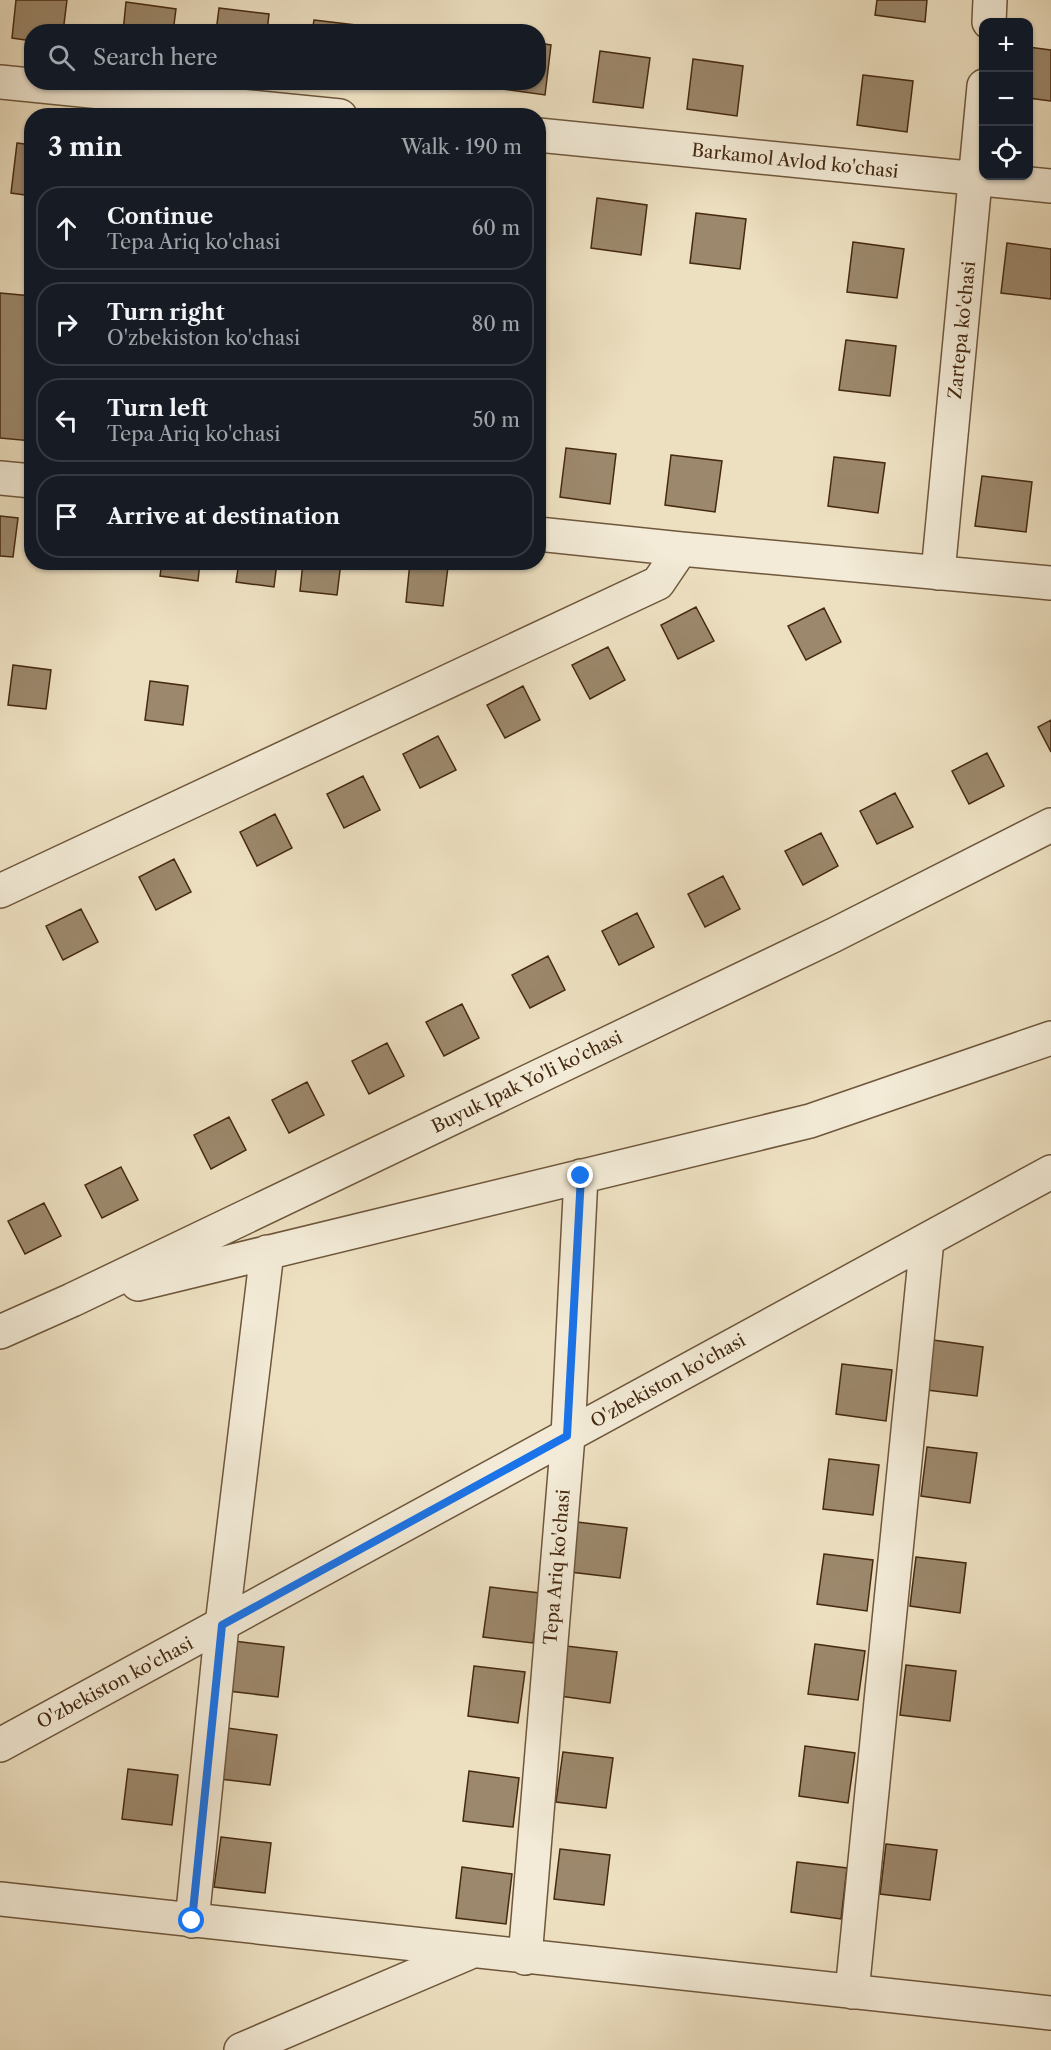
<!DOCTYPE html>
<meta charset="utf-8">
<style>
:root{--surface:#171b24;--page:#242831;--text:#f1f3f6;--muted:#9ea1a6;--line:#363941}
body{margin:0;font-family:"Libre Caslon Text",serif;background:var(--page);color:var(--text)}
.controls{position:absolute;right:18px;top:18px;display:grid;overflow:hidden;border-radius:12px;box-shadow:0 2px 4px #0004}
.controls button{width:54px;height:54px;display:grid;place-items:center;padding:0;border:0;border-bottom:2px solid var(--line);background:var(--surface);color:var(--text);font:30px sans-serif}
.stop{position:absolute;width:18px;height:18px;margin:-14px;border:4px solid #1a73e8;border-radius:50%;background:#fff}
.stop.end{background:#1a73e8;border-color:#fff;box-shadow:0 2px 6px #0008}
.list{margin:0;padding:0;list-style:none}
h2{display:flex;justify-content:space-between;align-items:center;height:78px;margin:0;padding:0 24px;font-size:26px}
h2 small{font-size:20px;font-weight:400;color:var(--muted)}
.list li{display:grid;grid-template-columns:39px 1fr auto;gap:18px;align-items:center;box-sizing:border-box;height:84px;margin:0 12px 12px;padding:0 12px;border:2px solid var(--line);border-radius:24px}
.list b{display:block;font-size:22px;white-space:nowrap}
.list p{margin:0;font-size:20px;white-space:nowrap;color:var(--muted)}
.list em{font-size:20px;font-style:normal;color:var(--muted)}
.icon{flex:none;width:33px;height:33px;fill:none;stroke:currentColor;stroke-width:2;stroke-linecap:round;stroke-linejoin:round}
.map{position:relative;flex:none;width:1051px;height:2050px;overflow:hidden}
.search{position:absolute;background:var(--surface);box-shadow:0 2px 4px #0004;left:24px;top:24px;width:522px;height:66px;display:flex;align-items:center;gap:15px;box-sizing:border-box;padding:0 21px;border-radius:24px;color:var(--muted);font-size:22px}
.panel{position:absolute;background:var(--surface);box-shadow:0 2px 4px #0004;left:24px;top:108px;width:522px;height:462px;border-radius:24px}
.map>svg:first-child{display:block}
</style>
<div class="map">
<svg width="1051" height="2050" viewBox="0 0 1051 2050">
<rect width="100%" height="100%" fill="#ede0c1"/>
<filter id="stains"><feTurbulence type="fractalNoise" baseFrequency=".00333" numOctaves="4"/><feColorMatrix values="0 0 0 0 .2 0 0 0 0 .09 0 0 0 0 .02 0 0 0 .5 -.17"/></filter>
<radialGradient id="worn" r=".72"><stop offset=".6" stop-color="#630" stop-opacity="0"/><stop offset="1" stop-color="#630" stop-opacity=".3"/></radialGradient>
<!-- building -->
<path fill="#9c886c" stroke="#452910" stroke-width="1.5" d="M16,0H67L63,32H32V41L12,38Z
M877,0H927L925,22L875,15Z
M126,2L176,9L173,32H123Z
M219,8L269,14L267,32H216Z
M314,20L364,26L363,32H312Z
M538,43L551,45L545,95L495,88L496,82H538Z
M1028,47L1051,50V101L1028,98Z
M600,51L650,58L643,108L593,102Z
M693,59L743,66L737,116L687,109Z
M863,75L913,81L907,132L857,125Z
M17,143L32,145V196L11,193Z
M597,198L647,205L641,255L591,248Z
M696,213L746,219L740,269L690,263Z
M853,242L904,249L897,298L847,292Z
M1007,243L1051,249V299L1001,293Z
M0,293L32,296V441L0,438Z
M846,340L896,346L890,396L839,390Z
M566,448L616,454L610,504L560,497Z
M671,455L722,461L715,512L665,505Z
M834,457L885,463L878,513L828,506Z
M982,476L1032,482L1026,532L975,526Z
M0,516L18,518L13,557L0,556Z
M162,562H200L198,581L160,576Z
M239,562H277L274,587L236,582Z
M303,562H341L337,595L300,591Z
M410,562L448,567L443,606L406,602Z
M696,607L714,641L678,659L661,625Z
M824,608L841,642L806,660L788,626Z
M608,647L625,680L590,699L572,665Z
M13,665L51,670L46,709L8,705Z
M150,681L188,686L183,725L145,720Z
M523,686L540,720L505,738L487,705Z
M1051,720V752L1038,727Z
M438,736L456,770L420,788L403,754Z
M987,753L1004,786L969,804L952,771Z
M363,776L380,810L344,828L327,794Z
M895,793L913,827L877,844L860,811Z
M275,814L292,848L257,866L240,832Z
M821,833L838,866L803,885L785,851Z
M174,859L191,892L156,910L139,877Z
M723,876L740,909L705,927L688,894Z
M81,909L98,942L63,960L46,926Z
M637,913L654,947L619,965L602,931Z
M548,956L565,990L530,1008L512,975Z
M462,1004L479,1038L444,1056L426,1022Z
M387,1043L404,1076L369,1094L352,1061Z
M307,1082L324,1115L289,1133L272,1100Z
M229,1117L246,1150L211,1169L194,1135Z
M121,1167L138,1200L102,1218L85,1185Z
M44,1203L61,1236L25,1254L8,1221Z
M933,1340L983,1347L977,1396L927,1390Z
M842,1364L892,1370L886,1421L836,1414Z
M927,1447L977,1453L970,1503L921,1496Z
M829,1459L879,1465L873,1515L823,1509Z
M577,1522L627,1528L620,1578L570,1572Z
M824,1554L873,1560L867,1611L817,1604Z
M916,1557L966,1563L960,1613L910,1606Z
M490,1587L540,1593L533,1643L483,1637Z
M234,1641L284,1647L278,1697L228,1691Z
M815,1644L865,1651L858,1700L808,1694Z
M566,1646L617,1652L610,1703L560,1696Z
M906,1665L956,1671L950,1721L900,1715Z
M474,1666L525,1672L518,1723L468,1716Z
M227,1728L277,1735L270,1785L220,1779Z
M805,1746L855,1753L848,1803L799,1796Z
M563,1752L613,1758L606,1808L556,1802Z
M128,1769L178,1775L172,1825L122,1819Z
M469,1771L519,1778L513,1827L463,1821Z
M221,1837L271,1843L265,1893L214,1887Z
M886,1844L937,1850L930,1900L880,1894Z
M560,1849L610,1855L604,1905L554,1899Z
M797,1862L847,1868L841,1919L791,1912Z
M462,1867L512,1874L506,1924L456,1918Z"/>
<g fill="none" stroke-linecap="round" stroke-linejoin="round">
<!-- minor casing -->
<g stroke="#6f573c" stroke-width="36">
<path id="minor" d="M989,22L990,0
M0,82L340,116
M538,135L1051,186
M0,478L32,481
M538,534L681,549L1051,583
M938,573L984,86
M0,891L658,583L681,549
M138,1284L810,1121L1051,1038
M0,1332L72,1300L834,935L1051,825
M0,1745L1051,1172
M0,1899L1051,2013
M192,1921L222,1625L267,1252
M525,1958L568,1436L581,1176
M852,1992L927,1240
M241,2050L468,1953"/>
</g>
<!-- minor -->
<use href="#minor" stroke="#f3ebd7" stroke-width="33"/>
</g>
<g fill="none" stroke-linecap="round" stroke-linejoin="round">
<!-- route -->
<path stroke="#1a73e8" stroke-width="8" d="M192,1921L222,1625L567,1436L581,1176"/>
</g>
<g text-anchor="middle" dominant-baseline="central" stroke-width="4.5" stroke-linejoin="round" paint-order="stroke">
<!-- street labels -->
<g font-size="18" fill="#452910" stroke="#f3ebd7">
<text transform="translate(795 161) rotate(6)">Barkamol Avlod ko'chasi</text>
<text transform="translate(962 330) rotate(-84)">Zartepa ko'chasi</text>
<text transform="translate(527 1082) rotate(-26)">Buyuk Ipak Yo'li ko'chasi</text>
<text transform="translate(668 1381) rotate(-29)">O'zbekiston ko'chasi</text>
<text transform="translate(557 1567) rotate(-85)">Tepa Ariq ko'chasi</text>
<text transform="translate(115 1683) rotate(-28)">O'zbekiston ko'chasi</text>
</g>
</g>
<rect width="100%" height="100%" filter="url(#stains)"/>
<rect width="100%" height="100%" fill="url(#worn)"/>
</svg>
<div class="controls">
<button>+</button>
<button>−</button>
<button><svg class="icon" aria-label="locate" viewBox="0 0 24 24"><circle cx="12" cy="12" r="6"/><path d="M12 2v4M12 18v4M2 12h4M18 12h4"/></svg></button>
</div>
<div class="stop" style="left:192px;top:1921px"></div>
<div class="stop end" style="left:581px;top:1176px"></div>
<div class="search"><svg class="icon" aria-label="search" viewBox="0 0 24 24"><circle cx="10" cy="10" r="6"/><path d="M15 15l6 6"/></svg>Search here</div>
<section class="panel">
<h2>3 min<small>Walk · 190 m</small></h2>
<ul class="list">
<li><svg class="icon" aria-label="ahead" viewBox="0 0 24 24"><path d="M12 20V5M6 11l6-6 6 6"/></svg><div><b>Continue</b><p>Tepa Ariq ko'chasi</p></div><em>60 m</em></li>
<li><svg class="icon" aria-label="right" viewBox="0 0 24 24"><path d="M7 20v-9h11M14 6l5 5-5 5"/></svg><div><b>Turn right</b><p>O'zbekiston ko'chasi</p></div><em>80 m</em></li>
<li><svg class="icon" aria-label="left" viewBox="0 0 24 24"><path d="M17 20v-9H6M10 6l-5 5 5 5"/></svg><div><b>Turn left</b><p>Tepa Ariq ko'chasi</p></div><em>50 m</em></li>
<li><svg class="icon" aria-label="arrive" viewBox="0 0 24 24"><path d="M6 21V4h12l-3 4 3 4H6"/></svg><div><b>Arrive at destination</b></div></li>
</ul>
</section>
</div>
